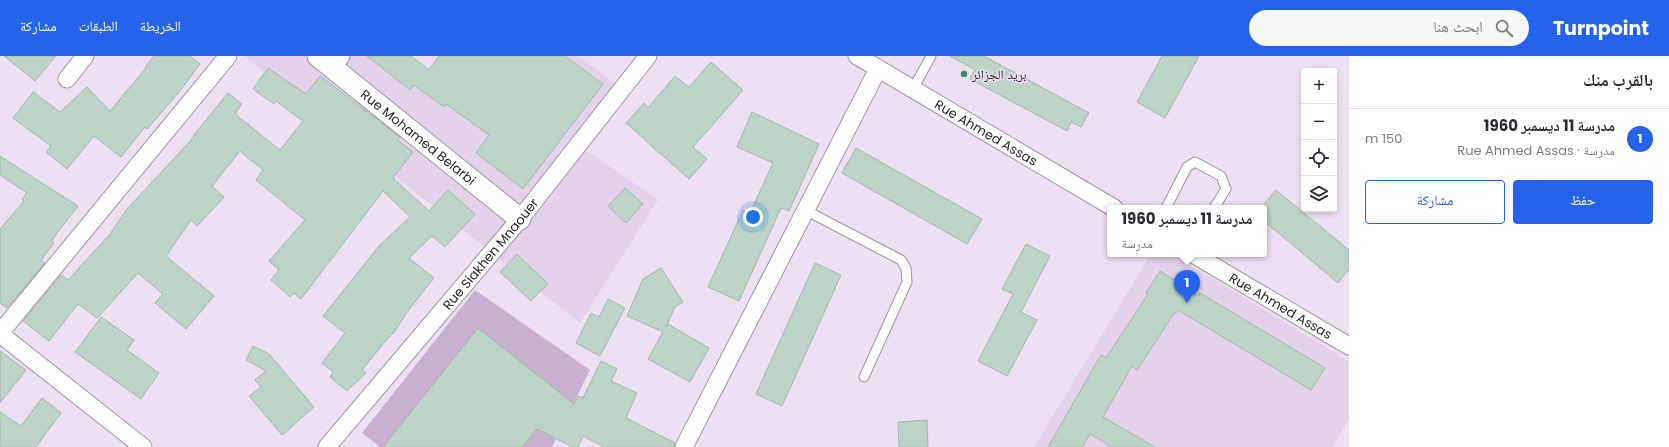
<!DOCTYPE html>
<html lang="ar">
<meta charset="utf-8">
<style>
:root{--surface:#fff;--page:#f7f7f7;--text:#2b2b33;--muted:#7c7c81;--line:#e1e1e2;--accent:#2563eb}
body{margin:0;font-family:Poppins,"Noto Naskh Arabic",sans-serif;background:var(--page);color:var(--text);direction:rtl}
.controls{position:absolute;right:12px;top:12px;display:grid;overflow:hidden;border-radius:4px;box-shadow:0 2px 6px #0003}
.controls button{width:36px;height:36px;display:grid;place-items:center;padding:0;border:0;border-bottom:1px solid var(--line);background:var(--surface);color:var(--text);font:20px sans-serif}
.you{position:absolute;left:753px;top:161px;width:14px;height:14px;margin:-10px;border:3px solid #fff;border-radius:50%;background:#1a73e8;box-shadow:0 0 0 6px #1a73e833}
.badge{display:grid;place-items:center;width:26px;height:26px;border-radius:50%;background:var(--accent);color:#fff;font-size:13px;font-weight:700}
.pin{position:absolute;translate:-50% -33px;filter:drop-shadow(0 1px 2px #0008)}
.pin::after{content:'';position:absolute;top:21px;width:14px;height:12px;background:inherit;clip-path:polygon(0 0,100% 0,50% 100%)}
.popup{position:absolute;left:1107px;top:149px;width:160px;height:52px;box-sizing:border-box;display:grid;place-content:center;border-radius:4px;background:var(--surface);filter:drop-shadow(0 1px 3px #0005);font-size:13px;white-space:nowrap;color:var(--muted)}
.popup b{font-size:15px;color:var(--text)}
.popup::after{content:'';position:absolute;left:50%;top:100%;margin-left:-8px;border:8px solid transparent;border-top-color:var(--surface)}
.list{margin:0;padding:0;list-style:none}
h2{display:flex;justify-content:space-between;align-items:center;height:52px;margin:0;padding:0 16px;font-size:17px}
h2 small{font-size:13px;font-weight:400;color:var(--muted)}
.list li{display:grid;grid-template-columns:26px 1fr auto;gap:12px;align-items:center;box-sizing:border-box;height:60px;padding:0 16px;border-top:1px solid var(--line)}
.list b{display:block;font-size:15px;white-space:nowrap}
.list p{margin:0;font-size:13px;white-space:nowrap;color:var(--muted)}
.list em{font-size:13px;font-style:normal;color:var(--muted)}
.actions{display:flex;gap:8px;padding:12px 16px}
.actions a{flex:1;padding:9px 0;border:1px solid var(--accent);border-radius:4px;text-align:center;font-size:14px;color:var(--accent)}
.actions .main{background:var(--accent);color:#fff}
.icon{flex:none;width:22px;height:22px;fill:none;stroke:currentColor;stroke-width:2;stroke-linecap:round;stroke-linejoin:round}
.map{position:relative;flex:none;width:1349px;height:391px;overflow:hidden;direction:ltr}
header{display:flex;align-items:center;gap:24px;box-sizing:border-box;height:56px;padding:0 20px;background:var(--accent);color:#fff}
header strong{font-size:19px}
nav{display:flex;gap:22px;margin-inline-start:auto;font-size:14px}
.search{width:280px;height:36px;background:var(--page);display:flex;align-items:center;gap:10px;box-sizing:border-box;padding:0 14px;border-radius:22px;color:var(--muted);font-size:15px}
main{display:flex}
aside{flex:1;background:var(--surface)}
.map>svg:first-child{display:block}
</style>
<header>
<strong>Turnpoint</strong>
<div class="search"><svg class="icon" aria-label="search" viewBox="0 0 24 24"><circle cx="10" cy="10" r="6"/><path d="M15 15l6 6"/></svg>ابحث هنا</div>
<nav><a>الخريطة</a><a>الطبقات</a><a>مشاركة</a></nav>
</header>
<main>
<aside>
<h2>بالقرب منك<small></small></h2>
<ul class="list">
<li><span class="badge">1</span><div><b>مدرسة 11 ديسمبر 1960</b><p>مدرسة · Rue Ahmed Assas</p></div><em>150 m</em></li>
</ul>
<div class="actions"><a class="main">حفظ</a><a>مشاركة</a></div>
</aside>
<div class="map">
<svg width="1349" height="391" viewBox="0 0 1349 391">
<rect width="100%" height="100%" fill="#eee0f3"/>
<!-- built -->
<path fill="#e4d1ea" d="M244,0H394L481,67L558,0H578L616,28L573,85L658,144L580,267Z
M1151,198H1172L1349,305V363L1332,391H1034Z"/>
<!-- green -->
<path fill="#c8b1cf" d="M475,234L590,314L552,391H380L362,377Z"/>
<!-- building -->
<path fill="#bdd3c7" stroke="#a1b7ab" d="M4,0H56L35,25Z
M154,0H190L200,8L179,36L147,73L145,71L121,101L94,80L67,113L46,96L51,90L13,62L33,36L60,56L87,31L110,55L146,12L145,11Z
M367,0H411L429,14L439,0H565L603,28L523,133L476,97L489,79L446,48L444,51L414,29L410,34Z
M950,0H984L1089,57L1081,71L1071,66L1067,75L970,23L975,14Z
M1162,0H1199L1165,62L1137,46Z
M711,6L743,34L693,91L707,103L689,123L626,67L644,47L648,52L675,20L689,31Z
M268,12L306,38L320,20L400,81L397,84L413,96L393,122L429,155L448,134L475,158L445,191L432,180L409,202L434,222L410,252L393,278L392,277L362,314L366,317L347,335L330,321L333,316L322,307L345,277L323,260L379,190L410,161L383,135L301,243L294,237L290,241L271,224L279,214L269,205L305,164L256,124L263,114L240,95L212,130L224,141L197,170L191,164L166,200L214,240L186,273L155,247L163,238L138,217L97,262L78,248L49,285L23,265L61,219L68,224L110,178L127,153L194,81L193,80L228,37L242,48L235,58L280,94L303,65L276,45L274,48L253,33Z
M752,56L819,88L789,155L781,152L739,245L708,231L743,154L750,157L773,107L737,91Z
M856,92L982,163L967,188L842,117Z
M0,100L78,150L51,185L54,187L41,204L45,207L7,252L0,247V173L24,145L22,143L27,137L0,119Z
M625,132L643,148L626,167L608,150Z
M1276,134L1349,194V213L1338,227L1264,165V148Z
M1026,188L1050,200L1021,256L1037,264L1007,320L978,305L1013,238L1002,233Z
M517,198L548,228L531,245L500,216Z
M815,207L841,219L782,350L756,338Z
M661,212L683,246L675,251L666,271L668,268L709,292L690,326L648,303L663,276L627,260L643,223Z
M1160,215L1199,240L1200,237L1325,312L1311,334L1178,254L1176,257L1175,256L1137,314L1132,310L1103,361L1155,391H1112L1090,378L1082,391H1048L1101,299L1106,302L1148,238L1146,237Z
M608,243L625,252L600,300L576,287L591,257L599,261Z
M101,261L134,284L127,294L159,317L141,343L75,296Z
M478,272L574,348L578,340L583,342L601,305L617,313L611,325L637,337L626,362L675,387L674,391H604L583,380L578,391H573L537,373L522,391H383Z
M253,290L269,298L314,351L282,379L249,340L261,331L255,324L266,315L246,304Z
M0,295L26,314L0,347Z
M42,342L61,357L36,391H0V356L21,370Z
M927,364L928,391H899L898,366Z"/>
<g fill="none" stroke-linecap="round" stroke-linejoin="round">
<!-- service casing -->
<g stroke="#9f92a4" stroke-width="11">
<path id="service" d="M913,33L931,0
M1166,152L1187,111L1195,106L1221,120L1226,133L1214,152
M805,154L901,204L906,212L907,226L864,321"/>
</g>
<!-- minor casing -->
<g stroke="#9f92a4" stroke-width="19">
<g id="minor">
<path id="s1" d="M857,0L1114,152"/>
<path d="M332,11L341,0"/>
<path d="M67,23L85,0"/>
<path id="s2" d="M1193,198L1349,290"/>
<path d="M0,277L228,0"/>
<path d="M0,278L143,391"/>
<path id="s3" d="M327,391L520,163L648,0"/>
<path d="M684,391L878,13"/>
</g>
</g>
<!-- tertiary casing -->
<g stroke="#9f92a4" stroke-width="23">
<g id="tertiary">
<path id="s4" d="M318,0L520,163"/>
</g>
</g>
<!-- service -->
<use href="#service" stroke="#fff" stroke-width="9"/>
<!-- minor -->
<use href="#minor" stroke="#fff" stroke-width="17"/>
<!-- tertiary -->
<use href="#tertiary" stroke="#fff" stroke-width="21"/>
</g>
<!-- markers -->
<circle fill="#308e66" stroke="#eee0f3" stroke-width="1.5" cx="964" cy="18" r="4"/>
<g text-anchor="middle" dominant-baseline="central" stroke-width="3" stroke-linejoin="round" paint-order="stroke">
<!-- poi labels -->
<g font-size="13" fill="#251f26" stroke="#eee0f3" text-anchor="start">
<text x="972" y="18">بريد الجزائر</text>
</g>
<!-- street labels -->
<g font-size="13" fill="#251f26" stroke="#eee0f3">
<text stroke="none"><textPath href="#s1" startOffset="150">Rue Ahmed Assas</textPath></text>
<text stroke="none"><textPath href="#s4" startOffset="129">Rue Mohamed Belarbi</textPath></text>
<text stroke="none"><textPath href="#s3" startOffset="253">Rue Siakhen Mnaouer</textPath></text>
<text stroke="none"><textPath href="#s2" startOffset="102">Rue Ahmed Assas</textPath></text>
</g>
</g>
</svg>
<div class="controls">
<button>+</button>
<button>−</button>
<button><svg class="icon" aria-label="locate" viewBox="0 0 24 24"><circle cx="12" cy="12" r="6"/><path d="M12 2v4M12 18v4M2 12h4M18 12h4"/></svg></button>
<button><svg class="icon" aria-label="layers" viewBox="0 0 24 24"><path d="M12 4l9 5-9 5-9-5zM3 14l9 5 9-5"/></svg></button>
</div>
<div class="you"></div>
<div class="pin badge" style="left:1187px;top:247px">1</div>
<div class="popup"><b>مدرسة 11 ديسمبر 1960</b>مدرسة</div>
</div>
</main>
